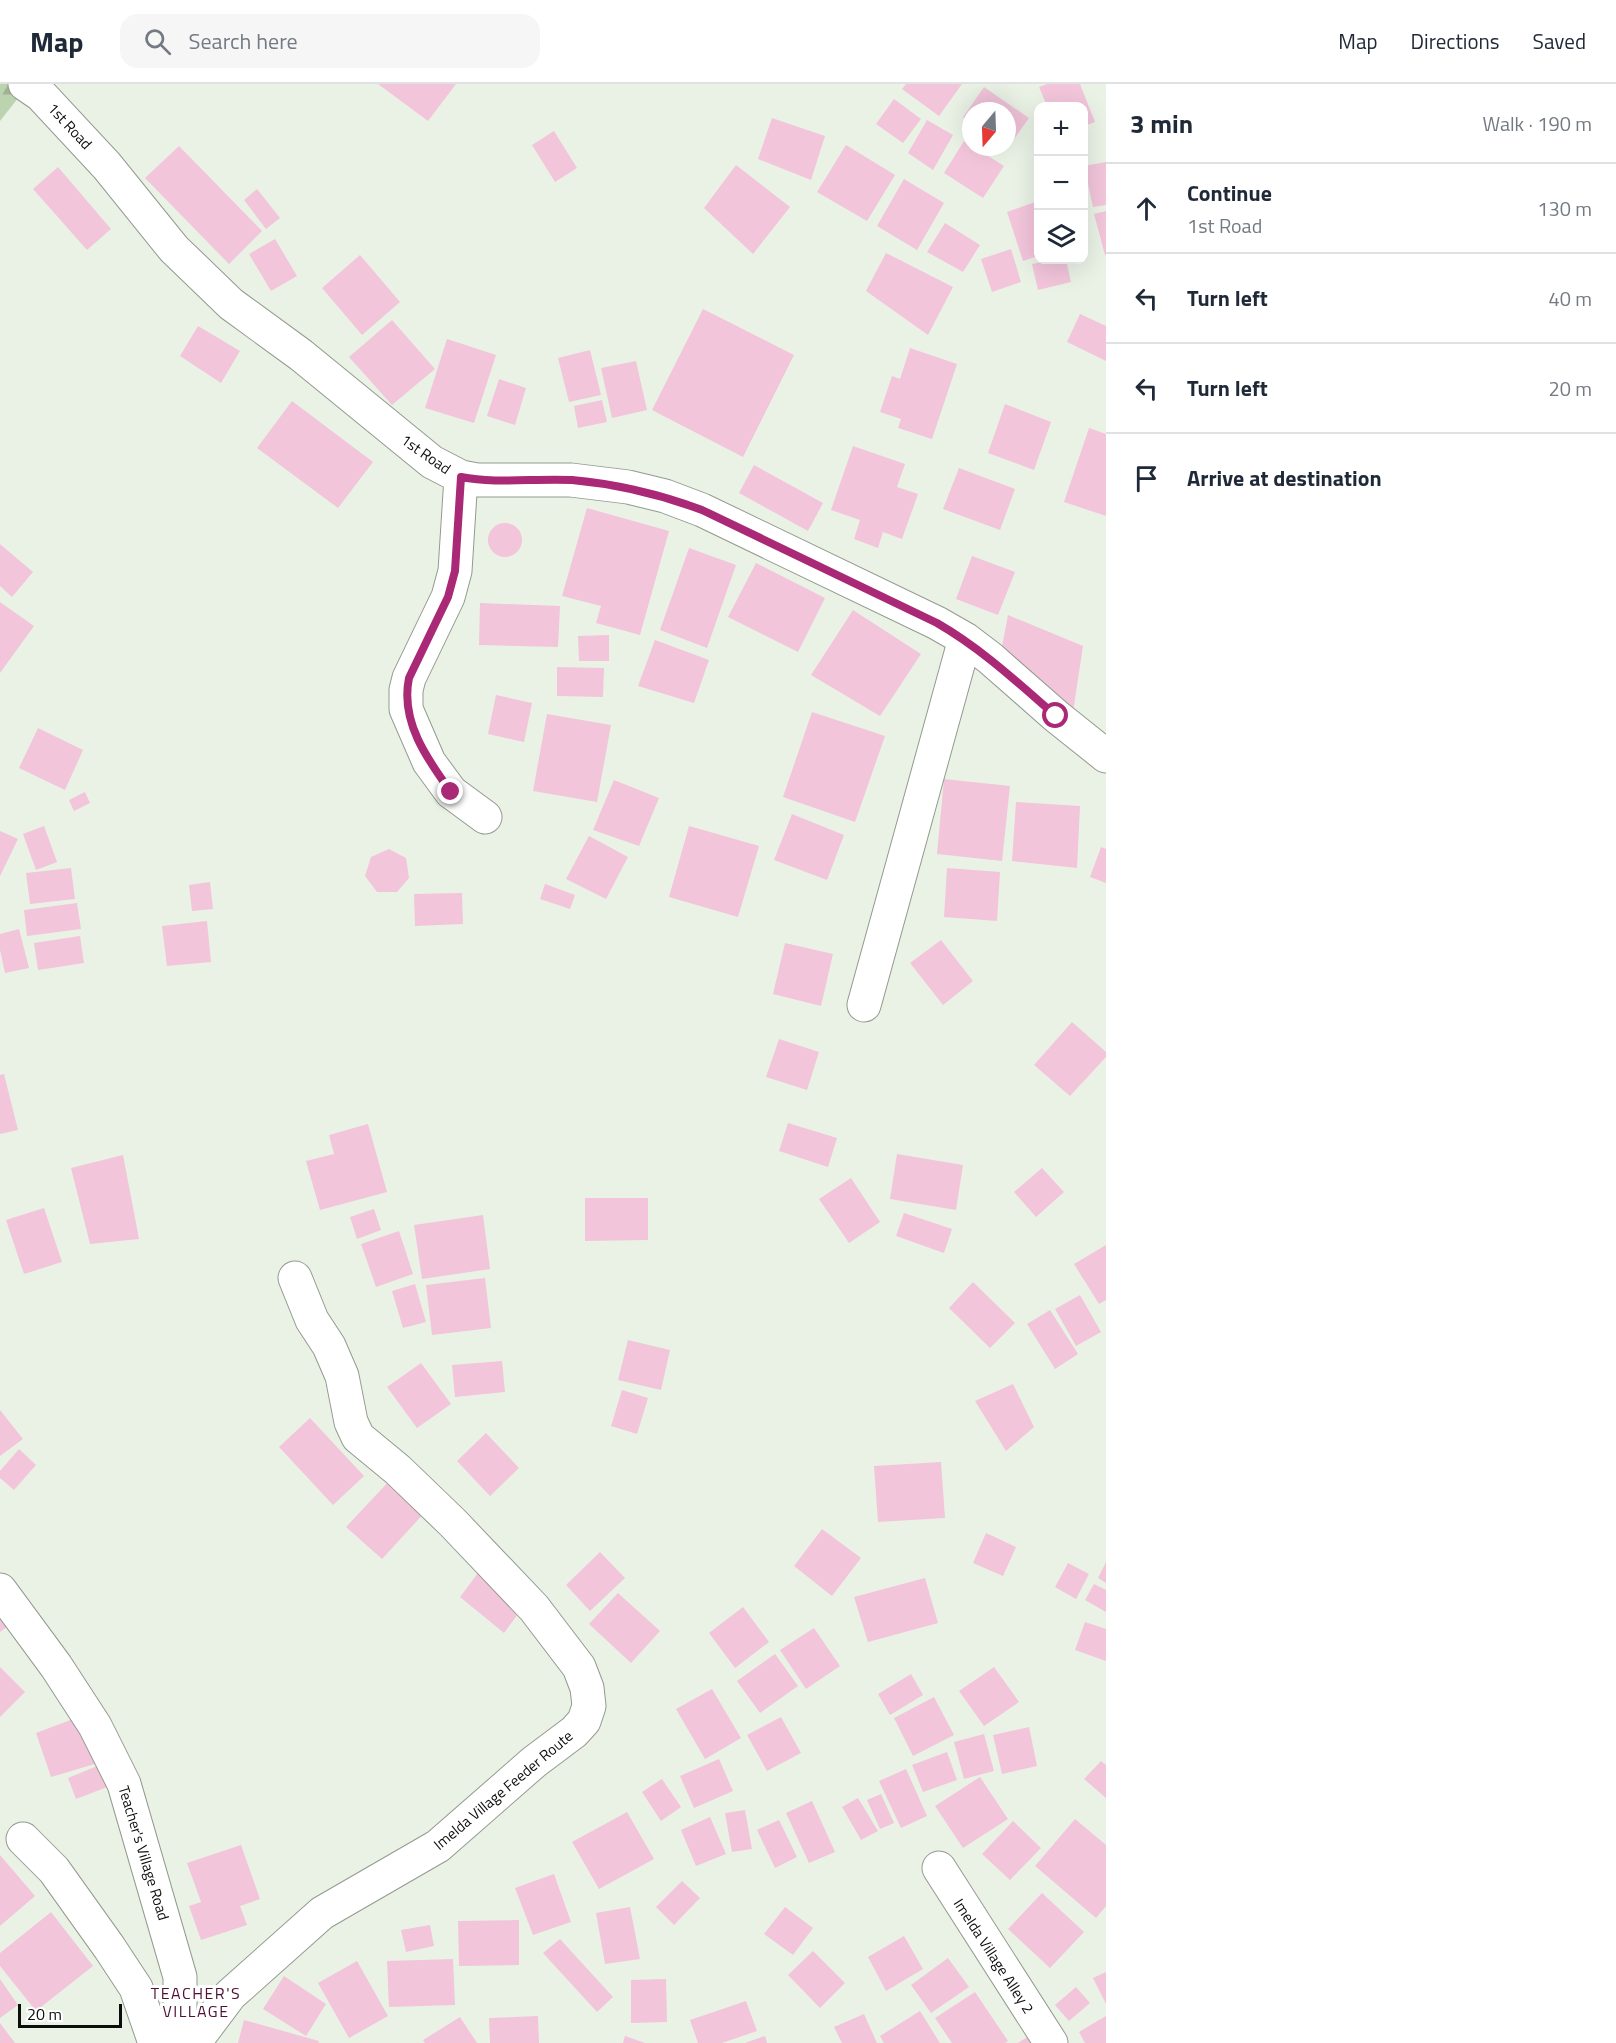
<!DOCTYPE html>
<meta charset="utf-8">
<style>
:root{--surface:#fff;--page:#f6f6f7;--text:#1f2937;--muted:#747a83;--line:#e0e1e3}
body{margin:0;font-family:"Titillium Web",sans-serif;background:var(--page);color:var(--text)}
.controls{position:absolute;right:18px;top:18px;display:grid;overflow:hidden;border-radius:12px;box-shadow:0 6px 24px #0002}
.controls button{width:54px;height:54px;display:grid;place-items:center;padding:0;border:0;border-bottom:2px solid var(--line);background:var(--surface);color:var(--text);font:30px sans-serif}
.compass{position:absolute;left:962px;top:18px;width:54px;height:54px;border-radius:50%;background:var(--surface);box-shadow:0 6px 24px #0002;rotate:199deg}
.scale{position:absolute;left:18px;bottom:15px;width:104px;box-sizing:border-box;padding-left:6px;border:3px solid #0c0e0b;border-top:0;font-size:16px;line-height:21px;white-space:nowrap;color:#0c0e0b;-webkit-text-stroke:4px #fff;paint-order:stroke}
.stop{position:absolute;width:18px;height:18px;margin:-14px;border:4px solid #aa2977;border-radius:50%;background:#fff}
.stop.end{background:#aa2977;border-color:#fff;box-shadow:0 2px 6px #0008}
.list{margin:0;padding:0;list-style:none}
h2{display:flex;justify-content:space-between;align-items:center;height:78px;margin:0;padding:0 24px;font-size:26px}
h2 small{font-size:20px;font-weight:400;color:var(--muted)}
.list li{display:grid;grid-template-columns:39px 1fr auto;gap:18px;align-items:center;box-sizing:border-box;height:90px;padding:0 24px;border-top:2px solid var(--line)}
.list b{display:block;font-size:22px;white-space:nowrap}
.list p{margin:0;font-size:20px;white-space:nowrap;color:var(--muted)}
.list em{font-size:20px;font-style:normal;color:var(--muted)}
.icon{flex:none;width:33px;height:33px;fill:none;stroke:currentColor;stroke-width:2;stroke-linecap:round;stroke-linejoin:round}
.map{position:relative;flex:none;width:1106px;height:1959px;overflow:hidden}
header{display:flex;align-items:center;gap:36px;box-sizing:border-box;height:84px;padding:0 30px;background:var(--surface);border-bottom:2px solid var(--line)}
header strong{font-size:28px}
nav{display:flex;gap:33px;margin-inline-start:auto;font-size:21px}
.search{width:420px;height:54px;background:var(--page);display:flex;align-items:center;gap:15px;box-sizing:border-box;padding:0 21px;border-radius:18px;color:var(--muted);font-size:22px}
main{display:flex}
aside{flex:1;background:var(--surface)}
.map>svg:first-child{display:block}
</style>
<header>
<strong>Map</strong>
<div class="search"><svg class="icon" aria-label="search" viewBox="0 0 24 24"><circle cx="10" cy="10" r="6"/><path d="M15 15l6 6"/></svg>Search here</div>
<nav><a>Map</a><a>Directions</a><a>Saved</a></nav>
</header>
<main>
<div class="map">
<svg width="1106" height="1959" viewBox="0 0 1106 1959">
<defs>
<pattern id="forest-firs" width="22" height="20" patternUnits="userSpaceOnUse" patternTransform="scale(1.5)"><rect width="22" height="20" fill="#bbd3af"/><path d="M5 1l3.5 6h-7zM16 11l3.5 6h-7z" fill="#a0b495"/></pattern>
</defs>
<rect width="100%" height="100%" fill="#eaf2e6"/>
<!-- forest -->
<path fill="url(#forest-firs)" d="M0,0H29L0,37Z"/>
<!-- building -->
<path fill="#f2c5da" d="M378,0H456L428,37Z
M906,0H962L939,32L902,5Z
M1047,0H1080L1095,38L1084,42V22H1047L1039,3Z
M984,3L1029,34L1007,65V27H971V39L963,33Z
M894,15L921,35L903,59L876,40Z
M772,34L825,52L811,96L758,75Z
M927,36L953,51L933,86L908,69Z
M554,47L577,84L555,98L532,61Z
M964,57L971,63H974L1004,82L983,114L944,89Z
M846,61L895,91L867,137L817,108Z
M179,62L262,147L229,180L145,94Z
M1106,78V121L1093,123L1084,82Z
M736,81L790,123L753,170L704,124Z
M58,83L111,145L87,166L33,105Z
M904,95L944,119L917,166L877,142Z
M257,105L280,134L266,145L244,116Z
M1038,117V172L1023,177L1007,128Z
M1106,127V171H1105L1094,130Z
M945,139L980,161L963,188L927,168Z
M275,155L297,192L271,207L249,170Z
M1011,165L1021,198L992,208L981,175Z
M886,169L953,203L928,251L866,207Z
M360,171L400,218L362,251L322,204Z
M1053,176H1066L1071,198L1038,206L1032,180Z
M703,225L794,271L743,373L652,326Z
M1080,230L1106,242V277L1067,258Z
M392,236L435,285L392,321L349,273Z
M198,242L240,267L221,299L180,272Z
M447,255L496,271L474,339L425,324Z
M910,264L957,280L932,355L898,344L901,335L880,328L892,292L900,295Z
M590,266L601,311L569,318L558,274Z
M636,277L647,326L612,334L601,284Z
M499,295L526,304L515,341L487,332Z
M602,316L607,338L578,344L574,322Z
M292,317L373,378L338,424L257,364Z
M1005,320L1051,338L1034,386L988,369Z
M1089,344L1106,350V432L1064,418Z
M853,362L905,380L897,403L918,410L902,455L883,448L878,464L854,455L860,436L831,426Z
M754,381L823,419L808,447L739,409Z
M959,384L1015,405L1000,446L943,425Z
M587,424L669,447L640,551L596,539L601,522L562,512Z
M488 456a17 17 0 1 1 34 0a17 17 0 1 1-34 0Z
M0,460L33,488L12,513L0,502Z
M689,464L736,481L707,564L660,546Z
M972,472L1015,488L998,531L956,515Z
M756,479L825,514L798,568L728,533Z
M0,518L34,542L0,589Z
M480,519L560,522L558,563L479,561Z
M853,526L921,570L880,632L811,591Z
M1008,531L1083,562L1073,628L1000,573Z
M609,551V577H579L578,552Z
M655,556L709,576L694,619L638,602Z
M557,583L604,584L603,613L557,612Z
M496,611L532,619L524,658L488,650Z
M812,628L885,652L855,738L783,713Z
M547,630L611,641L597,718L533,707Z
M38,644L83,666L65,706L19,684Z
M944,695L1010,702L1002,777L937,770Z
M614,696L659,714L639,762L593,746Z
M85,708L90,719L74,727L69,716Z
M1016,718L1080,722L1077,784L1012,777Z
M792,730L844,751L827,796L774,776Z
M44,742L57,778L36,786L23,750Z
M689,742L759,762L738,833L669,813Z
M0,747L18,755L0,792Z
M589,752L628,773L606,815L566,795Z
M1101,763L1106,765V799L1090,793Z
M389,765L406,774L409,794L397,808H377L365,792L371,773Z
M71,784L75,815L30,820L26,789Z
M947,784L1000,788L997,837L944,833Z
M210,798L213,825L192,827L189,801Z
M545,800L575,811L570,825L540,815Z
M462,809L463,840L415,842L414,810Z
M77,819L81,845L27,852L24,826Z
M207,837L211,878L167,882L162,842Z
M19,845L29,884L5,889L0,866V850Z
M80,852L84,879L38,886L34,859Z
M941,856L973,897L943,921L910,879Z
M785,859L833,870L821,922L773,910Z
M1072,938L1106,968V973L1070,1012L1034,981Z
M779,955L819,968L807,1006L766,993Z
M4,990L18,1046L0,1050V991Z
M788,1039L837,1054L828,1083L779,1067Z
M368,1040L387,1108L320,1126L306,1077L334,1070L329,1051Z
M897,1070L963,1081L956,1126L890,1115Z
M123,1071L139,1155L90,1160L71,1084Z
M1042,1084L1064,1108L1036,1133L1014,1108Z
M851,1094L880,1138L849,1159L819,1115Z
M585,1114H648V1156L585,1157Z
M44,1124L62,1178L24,1190L6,1136Z
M374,1125L381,1146L357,1155L350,1133Z
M904,1129L952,1145L944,1169L896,1152Z
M483,1131L490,1185L422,1195L414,1141Z
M399,1147L413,1190L376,1203L361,1160Z
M1106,1161V1216L1099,1220L1074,1180Z
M485,1194L491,1244L432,1251L426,1201Z
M973,1198L1015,1239L990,1264L949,1224Z
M415,1200L426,1238L403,1244L392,1207Z
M1080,1211L1101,1248L1076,1262L1055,1225Z
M1050,1226L1078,1270L1055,1285L1027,1240Z
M628,1256L670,1266L661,1306L618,1296Z
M502,1277L505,1308L455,1313L452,1281Z
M421,1279L451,1320L417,1344L387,1303Z
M1013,1300L1034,1343L1006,1367L975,1317Z
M622,1306L648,1314L637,1350L611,1342Z
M0,1326L23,1355L0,1372Z
M310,1334L364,1392L333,1421L279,1363Z
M486,1349L519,1384L490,1412L457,1377Z
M19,1365L36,1381L14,1406L0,1394V1387Z
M941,1378L945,1434L878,1438L874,1382Z
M392,1394L427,1426L382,1475L346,1443Z
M822,1445L861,1474L832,1512L794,1482Z
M986,1449L1016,1463L1003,1492L973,1479Z
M600,1468L625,1494L590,1527L566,1501Z
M1106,1478V1499L1098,1494Z
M1068,1479L1089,1490L1076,1515L1055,1503Z
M478,1489L524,1522L504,1549L460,1513Z
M925,1494L938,1539L868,1558L854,1513Z
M1094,1500L1106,1506V1528L1085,1516Z
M618,1509L660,1547L631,1579L589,1540Z
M0,1522L12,1539L0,1548Z
M743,1523L769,1558L735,1584L709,1549Z
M1085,1538L1106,1545V1577L1075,1566Z
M814,1544L840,1582L806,1605L780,1566Z
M775,1570L798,1602L760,1629L737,1597Z
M0,1583L25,1608L0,1633Z
M994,1583L1019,1618L984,1642L959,1607Z
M911,1590L923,1611L890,1631L878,1610Z
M712,1605L741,1654L705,1675L676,1625Z
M934,1613L954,1651L913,1672L894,1634Z
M81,1632L98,1679L51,1693L36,1649Z
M781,1633L801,1669L767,1687L747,1651Z
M1029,1643L1037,1682L1002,1690L993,1651Z
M984,1650L994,1687L964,1695L954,1658Z
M947,1668L957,1696L923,1708L912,1681Z
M719,1675L733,1707L694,1724L680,1692Z
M1101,1677L1106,1681V1714L1084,1695Z
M107,1678L115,1700L76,1715L68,1694Z
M906,1685L927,1732L901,1744L879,1697Z
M980,1693L1008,1735L963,1764L935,1722Z
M662,1695L681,1723L661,1737L642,1708Z
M881,1710L894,1739L880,1745L867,1716Z
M858,1714L878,1747L861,1756L842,1723Z
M812,1717L835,1768L809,1779L786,1729Z
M745,1726L752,1765L732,1768L725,1729Z
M627,1728L654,1775L599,1805L572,1758Z
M710,1733L726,1770L696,1782L681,1746Z
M1075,1735L1106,1761V1822L1096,1834L1035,1782Z
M779,1736L797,1773L775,1784L757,1746Z
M1013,1737L1041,1764L1010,1796L982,1770Z
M241,1761L260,1815L240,1822L247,1841L201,1856L189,1822L201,1818L187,1779Z
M0,1771L35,1812L0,1842Z
M554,1790L571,1838L533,1851L515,1804Z
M682,1797L700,1814L674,1841L656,1823Z
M1042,1809L1084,1848L1050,1884L1008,1845Z
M630,1823L640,1875L605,1880L596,1829Z
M785,1823L813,1844L793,1871L764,1850Z
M51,1828L93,1882L36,1927L0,1882V1869Z
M519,1836V1881L459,1882L458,1837Z
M430,1841L434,1862L406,1868L401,1846Z
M904,1852L923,1885L886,1907L868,1873Z
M560,1855L613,1913L597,1928L543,1869Z
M813,1867L845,1899L820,1924L788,1891Z
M948,1874L969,1903L931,1929L911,1901Z
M453,1875L455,1921L389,1923L387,1877Z
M357,1877L388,1932L349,1954L318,1899Z
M1106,1888V1920L1093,1894Z
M284,1892L326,1920L306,1952L263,1925Z
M0,1895L18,1921L0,1934Z
M666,1895L667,1938L631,1939V1896Z
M1076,1903L1090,1919L1069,1937L1055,1921Z
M975,1908L1008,1957L1005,1959H952L935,1934Z
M746,1917L757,1947L722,1959H698L690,1936Z
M920,1927L940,1959H884L880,1952Z
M864,1930L877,1959H842L834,1943Z
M538,1932L539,1959H490L489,1934Z
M1106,1932V1959H1085L1079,1948Z
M460,1933L477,1959H425L423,1956Z
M244,1936L319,1957L318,1959H238Z
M0,1939L15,1959H0Z
M625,1952L645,1959H623Z
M765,1952L767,1959H745Z
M1029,1952L1033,1959H1018Z"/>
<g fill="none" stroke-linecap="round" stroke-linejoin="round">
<!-- minor casing -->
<g stroke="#939a8f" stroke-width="35">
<path id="minor" d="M25,0L41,11L107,82L174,165L231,220L301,271L432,378L461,393L477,396H571L628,403L665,412L702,426L937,539L965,555L990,574L1056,632L1106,672
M461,393L455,487L448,513L409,594L406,606V625L429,678L451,708L485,733
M864,921L965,555
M0,1506L56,1582L95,1642L124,1700L180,1893V1959
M23,1755L54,1786L109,1863L136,1904L155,1959
M939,1784L1051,1959
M194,1959L230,1911L322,1829L438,1762L534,1678L574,1648L584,1637L589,1622L587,1604L579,1583L534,1524L453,1439L398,1386L358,1353L351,1338L342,1292L329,1262L312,1236L295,1194"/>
</g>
<!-- minor -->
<use href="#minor" stroke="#fff" stroke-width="33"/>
</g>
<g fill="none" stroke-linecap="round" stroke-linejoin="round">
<!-- route -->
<path stroke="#aa2977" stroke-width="8" d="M451,708C427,675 400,637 409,594L448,513L455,487L461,393C497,400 535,394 572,396C617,400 659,410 702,426L937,539C982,565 1017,598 1056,632"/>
</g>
<g text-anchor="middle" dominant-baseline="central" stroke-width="6" stroke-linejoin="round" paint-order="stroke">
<!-- street labels -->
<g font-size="15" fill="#0c0e0b" stroke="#fff">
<text transform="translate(70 42) rotate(47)">1st Road</text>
<text transform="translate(426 370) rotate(35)">1st Road</text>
<text transform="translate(503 1706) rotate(-40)">Imelda Village Feeder Route</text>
<text transform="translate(144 1769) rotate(73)">Teacher's Village Road</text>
<text transform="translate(994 1872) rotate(57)">Imelda Village Alley 2</text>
</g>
<!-- neighbourhood labels -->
<g font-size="16" letter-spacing="1.5" fill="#4e1135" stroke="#fff">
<text x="196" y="1909">TEACHER'S<tspan x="196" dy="18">VILLAGE</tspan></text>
</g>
</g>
</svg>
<div class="controls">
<button>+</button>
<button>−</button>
<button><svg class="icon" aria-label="layers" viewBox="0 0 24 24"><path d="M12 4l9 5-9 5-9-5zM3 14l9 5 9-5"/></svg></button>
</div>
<svg class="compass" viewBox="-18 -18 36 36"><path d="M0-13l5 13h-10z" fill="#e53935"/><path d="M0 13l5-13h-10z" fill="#747a83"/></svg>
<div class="scale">20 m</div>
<div class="stop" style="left:1056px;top:632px"></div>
<div class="stop end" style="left:451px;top:708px"></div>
</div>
<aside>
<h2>3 min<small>Walk · 190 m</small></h2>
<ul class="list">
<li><svg class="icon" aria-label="ahead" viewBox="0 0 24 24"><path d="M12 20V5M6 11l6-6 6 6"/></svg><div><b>Continue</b><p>1st Road</p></div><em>130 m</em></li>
<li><svg class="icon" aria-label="left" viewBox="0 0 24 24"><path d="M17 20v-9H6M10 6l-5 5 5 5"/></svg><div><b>Turn left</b></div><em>40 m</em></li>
<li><svg class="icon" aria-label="left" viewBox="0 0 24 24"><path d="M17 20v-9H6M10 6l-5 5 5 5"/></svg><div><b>Turn left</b></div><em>20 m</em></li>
<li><svg class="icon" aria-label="arrive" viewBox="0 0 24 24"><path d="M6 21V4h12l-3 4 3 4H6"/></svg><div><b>Arrive at destination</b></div></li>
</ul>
</aside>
</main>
